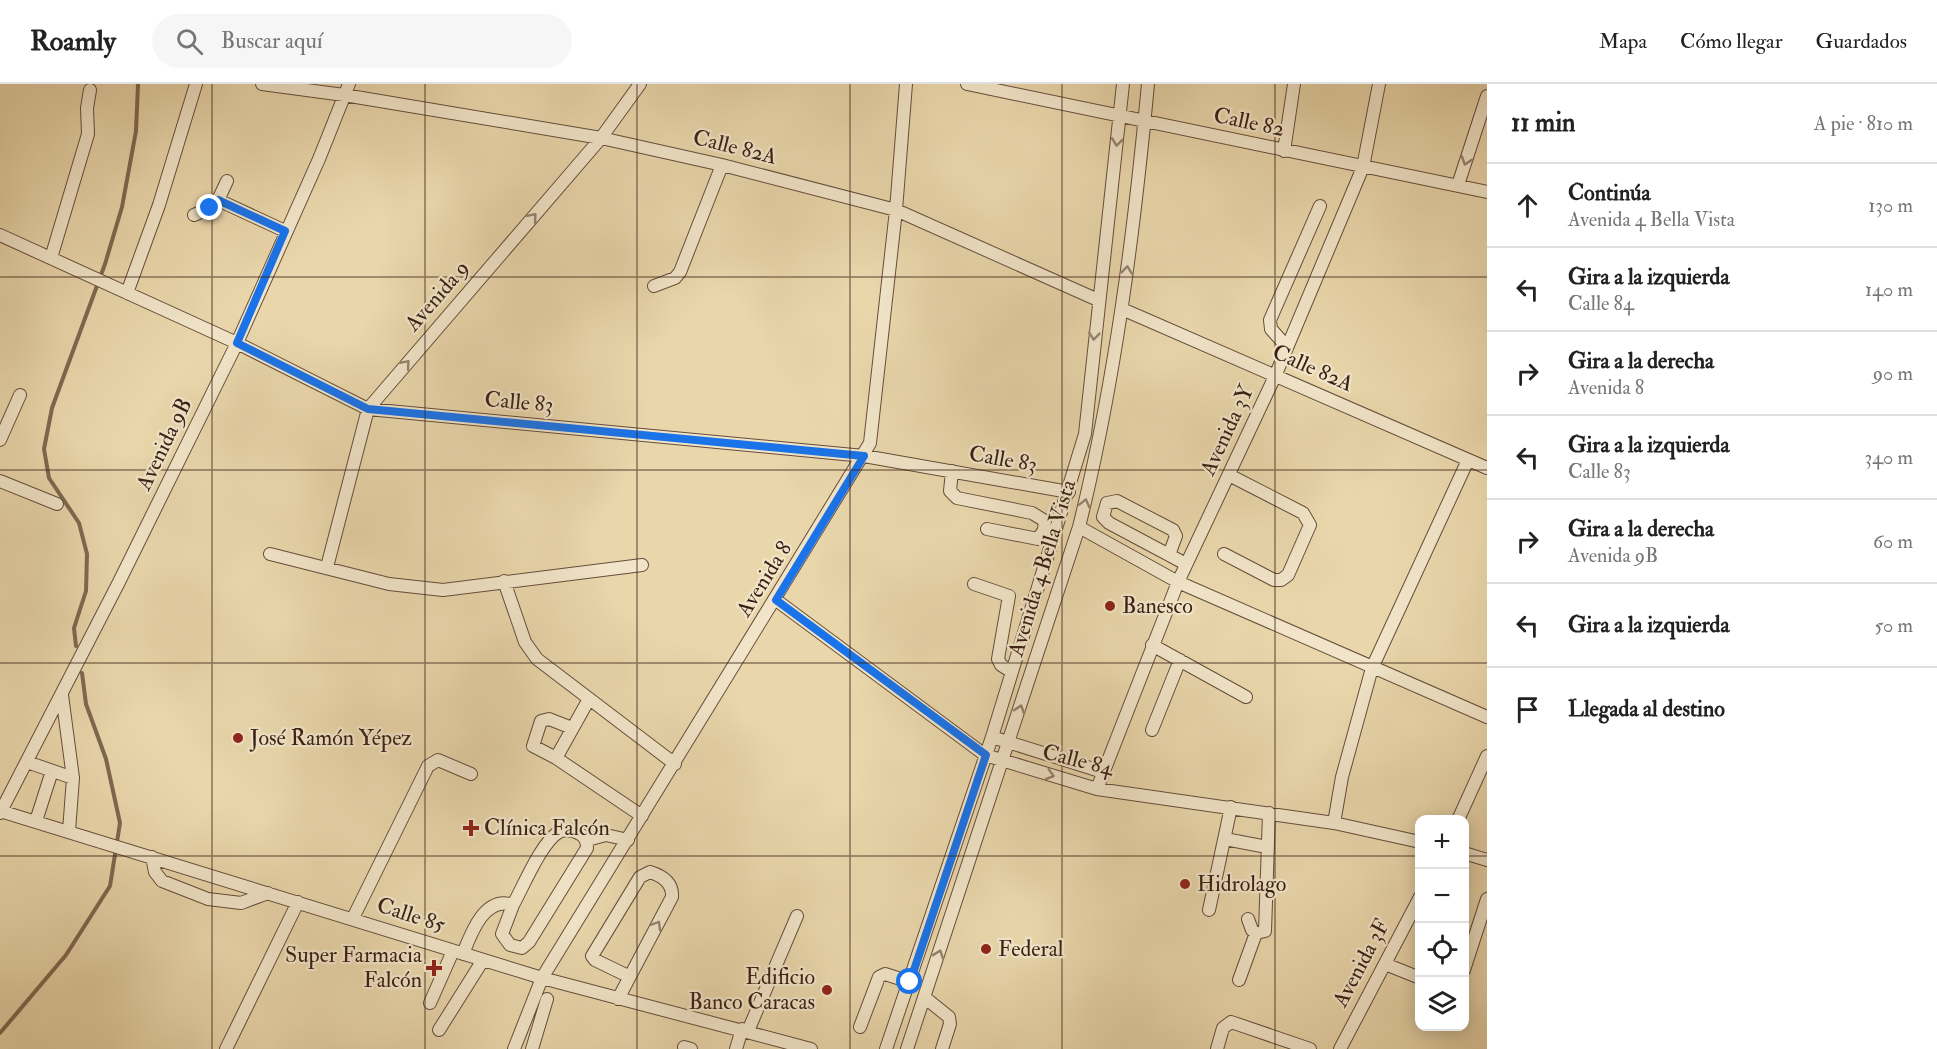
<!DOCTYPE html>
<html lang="es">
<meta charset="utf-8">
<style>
:root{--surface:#fff;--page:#f6f6f6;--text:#222;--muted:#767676;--line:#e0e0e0}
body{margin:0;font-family:"IM FELL Double Pica",serif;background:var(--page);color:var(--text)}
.controls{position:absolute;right:18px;bottom:18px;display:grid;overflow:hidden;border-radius:12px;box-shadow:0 3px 15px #0003}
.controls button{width:54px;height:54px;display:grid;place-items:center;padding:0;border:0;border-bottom:2px solid var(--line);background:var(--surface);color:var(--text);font:30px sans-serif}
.stop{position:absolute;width:18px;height:18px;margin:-14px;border:4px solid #1a73e8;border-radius:50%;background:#fff}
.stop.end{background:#1a73e8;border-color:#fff;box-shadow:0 2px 6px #0008}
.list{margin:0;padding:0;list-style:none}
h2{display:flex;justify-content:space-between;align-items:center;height:78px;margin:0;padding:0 24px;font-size:26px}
h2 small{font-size:20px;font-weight:400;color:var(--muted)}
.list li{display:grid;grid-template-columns:39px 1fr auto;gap:18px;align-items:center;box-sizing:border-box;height:84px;padding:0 24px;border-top:2px solid var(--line)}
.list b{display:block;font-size:22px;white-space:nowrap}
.list p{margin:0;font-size:20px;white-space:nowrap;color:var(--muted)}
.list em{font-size:20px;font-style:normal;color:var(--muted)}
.icon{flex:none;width:33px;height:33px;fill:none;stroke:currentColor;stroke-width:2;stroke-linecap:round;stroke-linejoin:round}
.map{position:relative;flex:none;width:1487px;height:965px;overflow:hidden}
header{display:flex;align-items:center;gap:36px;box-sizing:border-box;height:84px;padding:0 30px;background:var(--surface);border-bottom:2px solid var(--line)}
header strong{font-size:28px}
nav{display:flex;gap:33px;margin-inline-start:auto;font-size:21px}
.search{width:420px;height:54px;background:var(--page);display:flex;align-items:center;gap:15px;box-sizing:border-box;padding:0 21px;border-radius:33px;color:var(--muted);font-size:22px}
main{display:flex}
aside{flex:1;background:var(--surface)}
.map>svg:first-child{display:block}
</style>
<header>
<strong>Roamly</strong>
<div class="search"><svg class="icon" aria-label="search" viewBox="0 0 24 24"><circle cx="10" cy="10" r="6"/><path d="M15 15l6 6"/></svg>Buscar aquí</div>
<nav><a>Mapa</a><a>Cómo llegar</a><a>Guardados</a></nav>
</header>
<main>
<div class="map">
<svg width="1487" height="965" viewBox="0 0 1487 965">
<rect width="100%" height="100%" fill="#e9d6ab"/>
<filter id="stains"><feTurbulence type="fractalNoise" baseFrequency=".00333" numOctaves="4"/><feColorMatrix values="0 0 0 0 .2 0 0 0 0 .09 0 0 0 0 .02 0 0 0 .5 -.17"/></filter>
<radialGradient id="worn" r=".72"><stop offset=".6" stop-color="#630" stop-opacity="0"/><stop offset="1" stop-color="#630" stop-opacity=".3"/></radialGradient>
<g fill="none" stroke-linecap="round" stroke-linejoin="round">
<!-- stream -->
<path stroke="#7f6850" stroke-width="4" d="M76,562L74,544L86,507L87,470L79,439L49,394L44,365L52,324L105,180L122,123L136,47L138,0
M0,949L66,871L110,802L120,739L106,675L86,620L82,589"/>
<!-- minor casing -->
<g stroke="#654d3a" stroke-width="14">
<path id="minor" d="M262,0L344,11L601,54L722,81L896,126L1098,216
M967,0L1487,108
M1284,67L1294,0
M227,97L218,116L285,147
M1458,101L1487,12
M194,131L210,124L218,116
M0,151L237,259L368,325L864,372L1069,408
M51,174L88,50L87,24L90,6
M654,202L675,194L680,188L722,81
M127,209L159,121L196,0
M1122,225L1487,384
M1287,263L1271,245L1270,236L1320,122
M0,356L20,311
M952,387L950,407L957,414L1032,429L1045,437L1044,446L1038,455L987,445
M0,397L57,420
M1079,443L1178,498L1487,633
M270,470L389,500L443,506L642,481
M1224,470L1274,496H1281L1288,491L1310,441L1303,429L1229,391
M1169,471L1176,452L1173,446L1117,417L1107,419L1103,433L1109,439L1186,480
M327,483L368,325L601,54L640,0
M504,497L525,558L537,575L675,680
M974,500L1009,512L998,575L1001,581L1012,588
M776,516L985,671L1097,705L1334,739L1420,758
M1152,561L1246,613
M62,611L73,694L69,747
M589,615L556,674L642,732
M1152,646L1180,576
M992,653L1103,688
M556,674L533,662L541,637L549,635L572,644
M27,678L73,694
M1097,705L1178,498L1276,290L1363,83L1379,0
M0,727L542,894L811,965
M0,729L119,498L237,259L319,75L349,0
M1458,736L1487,672
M36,737L52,687
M1334,739L1342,693L1372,584L1468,376
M1225,755L1267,763
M587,756L606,751L628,756
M1464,769L1487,776
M152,773L155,788L162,797L208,815L241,819L268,809
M1209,826L1231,723
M353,834L428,682L438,676L471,690
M1248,835L1252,846L1256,849L1265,847L1269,729
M463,870C471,849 485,811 513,821C523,803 542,757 559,748C565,745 572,746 578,749C585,752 587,757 587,764L529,858L522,864L510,861L502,850L513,821
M1385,880L1420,894
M1464,886L1487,815
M1239,896L1256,849
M924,913L949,933L950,940L942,965
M618,915L672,813C673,799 663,792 650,788L640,793L592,872L595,876L628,892
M430,919L453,867
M860,943L879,893L885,890L910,898
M439,946L483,876
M748,947L797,832
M684,963L691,965
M226,965L298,818
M514,965L542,894L870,359L896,126L906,0
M532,965L547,915
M736,965L742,945
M886,965L992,653L1085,350L1123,0
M907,965L1079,443C1115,298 1134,149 1148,0
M1217,965L1223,944L1231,938L1310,965
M1340,965L1420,813"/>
</g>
<!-- minor -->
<use href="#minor" stroke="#f1e4c8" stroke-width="12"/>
</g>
<!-- one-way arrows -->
<defs><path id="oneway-chevron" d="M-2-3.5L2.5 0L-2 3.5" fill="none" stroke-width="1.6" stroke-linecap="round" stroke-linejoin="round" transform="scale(1.5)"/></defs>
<g stroke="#95826e">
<use href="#oneway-chevron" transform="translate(1117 58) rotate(97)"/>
<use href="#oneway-chevron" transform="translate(1466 77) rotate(108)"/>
<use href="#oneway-chevron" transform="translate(533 133) rotate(-49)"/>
<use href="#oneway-chevron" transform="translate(1127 186) rotate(-83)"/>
<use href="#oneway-chevron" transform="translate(1094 252) rotate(96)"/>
<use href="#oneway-chevron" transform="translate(406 280) rotate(-49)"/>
<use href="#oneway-chevron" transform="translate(1085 419) rotate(-76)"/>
<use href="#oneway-chevron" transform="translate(1020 625) rotate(-72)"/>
<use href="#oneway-chevron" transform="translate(1050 691) rotate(16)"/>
<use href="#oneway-chevron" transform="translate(657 841) rotate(-60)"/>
<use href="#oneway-chevron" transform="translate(939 870) rotate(-71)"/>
</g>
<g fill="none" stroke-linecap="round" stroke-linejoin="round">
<!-- route -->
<path stroke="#1a73e8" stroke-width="8" d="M210,124L218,116L285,147L237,259L368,325L864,372L776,516L986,671L910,898"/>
</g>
<!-- grid -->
<path fill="none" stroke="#391f14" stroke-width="1.5" stroke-opacity="0.55" d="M212,0V965M425,0V965M637,0V965M850,0V965M1062,0V965M1275,0V965M0,193H1487M0,386H1487M0,579H1487M0,772H1420M1464,772H1487"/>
<!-- markers -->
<g fill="#8f2418" stroke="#f1e4c8" stroke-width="2">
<circle cx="1110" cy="522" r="6"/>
<circle cx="238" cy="654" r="6"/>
<path d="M468 735h6v6h6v6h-6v6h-6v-6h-6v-6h6z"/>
<circle cx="1185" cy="800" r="6"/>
<circle cx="986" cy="865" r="6"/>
<path d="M431 875h6v6h6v6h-6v6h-6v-6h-6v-6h6z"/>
<circle cx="827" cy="906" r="6"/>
</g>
<g text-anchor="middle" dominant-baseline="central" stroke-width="4.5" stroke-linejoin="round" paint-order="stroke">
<!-- street labels -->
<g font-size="22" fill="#391f14" stroke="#f1e4c8">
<text transform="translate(1249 38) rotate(12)">Calle 82</text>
<text transform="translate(735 63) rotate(14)">Calle 82A</text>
<text transform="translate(437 212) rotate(-49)">Avenida 9</text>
<text transform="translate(1313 284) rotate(24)">Calle 82A</text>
<text transform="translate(519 318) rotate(5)">Calle 83</text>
<text transform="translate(1227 346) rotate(-65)">Avenida 3Y</text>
<text transform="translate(164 360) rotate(-64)">Avenida 9B</text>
<text transform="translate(1003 375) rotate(10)">Calle 83</text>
<text transform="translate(1042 484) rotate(-73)">Avenida 4 Bella Vista</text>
<text transform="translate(764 495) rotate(-58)">Avenida 8</text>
<text transform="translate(1078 676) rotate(14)">Calle 84</text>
<text transform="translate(411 831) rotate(18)">Calle 85</text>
<text transform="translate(1361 879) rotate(-62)">Avenida 3F</text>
</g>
<!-- poi labels -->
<g font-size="22" fill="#391f14" stroke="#f1e4c8" text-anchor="start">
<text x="1122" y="522">Banesco</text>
<text x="250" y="654">José Ramón Yépez</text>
<text x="484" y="744">Clínica Falcón</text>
<text x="1197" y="800">Hidrolago</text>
<text x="998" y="865">Federal</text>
<text x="422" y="871" text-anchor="end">Super Farmacia<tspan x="422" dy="25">Falcón</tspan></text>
<text x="815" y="893" text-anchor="end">Edificio<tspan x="815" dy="25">Banco Caracas</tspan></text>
</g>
</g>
<rect width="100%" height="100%" filter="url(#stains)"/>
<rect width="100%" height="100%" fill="url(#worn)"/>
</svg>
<div class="controls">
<button>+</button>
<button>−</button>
<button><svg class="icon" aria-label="locate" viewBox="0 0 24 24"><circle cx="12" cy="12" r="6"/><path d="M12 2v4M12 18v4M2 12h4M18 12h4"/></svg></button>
<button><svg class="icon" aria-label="layers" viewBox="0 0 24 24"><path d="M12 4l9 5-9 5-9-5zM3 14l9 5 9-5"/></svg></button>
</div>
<div class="stop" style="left:910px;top:898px"></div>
<div class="stop end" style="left:210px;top:124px"></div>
</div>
<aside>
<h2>11 min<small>A pie · 810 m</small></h2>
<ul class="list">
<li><svg class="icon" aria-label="ahead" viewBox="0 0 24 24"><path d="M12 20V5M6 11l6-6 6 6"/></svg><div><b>Continúa</b><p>Avenida 4 Bella Vista</p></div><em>130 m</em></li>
<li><svg class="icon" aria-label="left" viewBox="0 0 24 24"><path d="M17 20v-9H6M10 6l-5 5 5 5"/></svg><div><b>Gira a la izquierda</b><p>Calle 84</p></div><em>140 m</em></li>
<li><svg class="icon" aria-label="right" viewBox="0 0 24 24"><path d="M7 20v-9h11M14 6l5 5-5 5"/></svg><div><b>Gira a la derecha</b><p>Avenida 8</p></div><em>90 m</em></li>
<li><svg class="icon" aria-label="left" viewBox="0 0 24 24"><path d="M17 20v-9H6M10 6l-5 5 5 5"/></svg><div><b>Gira a la izquierda</b><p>Calle 83</p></div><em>340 m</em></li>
<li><svg class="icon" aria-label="right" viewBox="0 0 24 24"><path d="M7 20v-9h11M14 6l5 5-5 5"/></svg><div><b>Gira a la derecha</b><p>Avenida 9B</p></div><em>60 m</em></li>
<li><svg class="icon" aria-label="left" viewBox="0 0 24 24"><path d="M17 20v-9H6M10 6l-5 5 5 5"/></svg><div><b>Gira a la izquierda</b></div><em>50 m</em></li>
<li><svg class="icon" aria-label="arrive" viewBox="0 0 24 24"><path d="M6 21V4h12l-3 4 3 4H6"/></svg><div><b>Llegada al destino</b></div></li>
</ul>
</aside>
</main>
